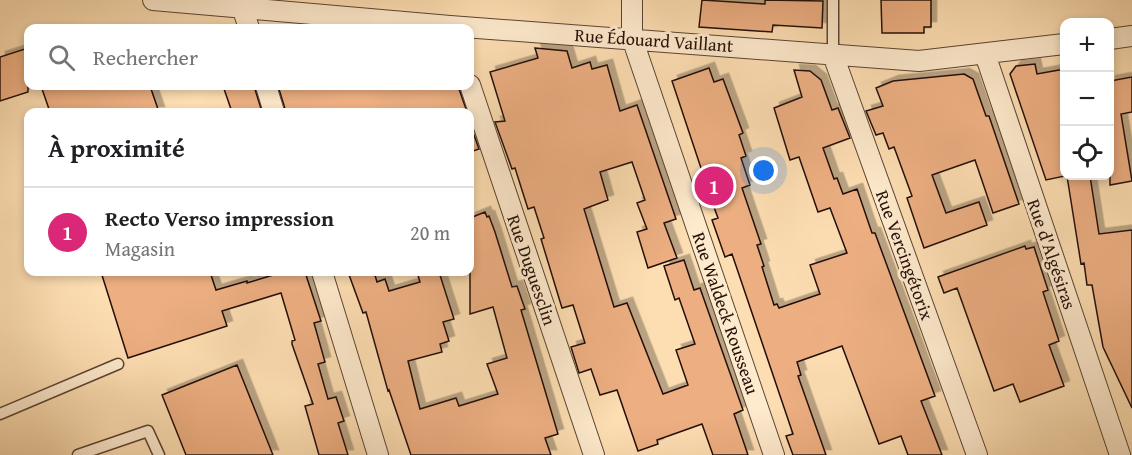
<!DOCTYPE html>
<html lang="fr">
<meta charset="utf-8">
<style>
:root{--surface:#fff;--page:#f2f2f2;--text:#202124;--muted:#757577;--line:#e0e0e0;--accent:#db2777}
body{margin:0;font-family:"Gentium Book Plus",serif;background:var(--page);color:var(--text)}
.controls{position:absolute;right:18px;top:18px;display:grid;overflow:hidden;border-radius:12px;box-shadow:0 3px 9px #0003}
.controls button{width:54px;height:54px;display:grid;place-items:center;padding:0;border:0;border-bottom:2px solid var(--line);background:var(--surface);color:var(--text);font:30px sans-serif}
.you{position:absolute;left:764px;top:171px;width:21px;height:21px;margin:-15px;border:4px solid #fff;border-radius:50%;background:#1a73e8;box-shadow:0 0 0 9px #1a73e833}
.badge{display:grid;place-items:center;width:39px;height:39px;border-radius:50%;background:var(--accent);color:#fff;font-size:20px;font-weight:700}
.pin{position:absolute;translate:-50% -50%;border:3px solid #fff;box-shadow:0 2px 6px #0006}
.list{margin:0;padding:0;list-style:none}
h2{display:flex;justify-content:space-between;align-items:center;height:78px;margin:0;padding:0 24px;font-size:26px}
h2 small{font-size:20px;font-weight:400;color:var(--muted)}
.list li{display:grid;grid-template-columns:39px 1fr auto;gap:18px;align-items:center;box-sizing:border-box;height:90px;padding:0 24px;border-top:2px solid var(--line)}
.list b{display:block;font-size:22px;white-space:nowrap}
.list p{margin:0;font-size:20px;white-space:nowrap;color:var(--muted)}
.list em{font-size:20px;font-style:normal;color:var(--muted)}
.icon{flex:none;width:33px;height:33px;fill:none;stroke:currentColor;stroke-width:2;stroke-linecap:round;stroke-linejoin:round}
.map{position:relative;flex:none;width:1132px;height:455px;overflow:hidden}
.search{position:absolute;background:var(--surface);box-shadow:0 3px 9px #0003;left:24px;top:24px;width:450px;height:66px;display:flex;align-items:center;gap:15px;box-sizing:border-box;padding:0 21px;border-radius:12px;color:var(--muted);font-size:22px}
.panel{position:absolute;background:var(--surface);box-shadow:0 3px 9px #0003;left:24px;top:108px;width:450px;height:168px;border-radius:12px}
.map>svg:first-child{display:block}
</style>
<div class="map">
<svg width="1132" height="455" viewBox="0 0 1132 455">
<defs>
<filter id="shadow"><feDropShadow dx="5.5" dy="-5.5" stdDeviation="0" flood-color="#0004"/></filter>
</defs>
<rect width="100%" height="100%" fill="#fddeb2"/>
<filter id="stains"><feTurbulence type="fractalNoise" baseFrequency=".00333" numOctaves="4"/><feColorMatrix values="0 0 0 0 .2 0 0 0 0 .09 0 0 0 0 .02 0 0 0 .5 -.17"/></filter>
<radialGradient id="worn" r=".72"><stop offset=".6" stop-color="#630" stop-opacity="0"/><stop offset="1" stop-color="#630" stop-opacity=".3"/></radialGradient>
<!-- building -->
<path fill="#edaf82" stroke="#241009" stroke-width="1.5" filter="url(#shadow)" d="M702,0L765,4V0L823,1L822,28L773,25L772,32L699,27Z
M881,0H931V27H924V33H882Z
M28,48V92L0,101V57Z
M535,48L567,51L572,68L590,62L592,69L607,65L620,111L637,105L676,219L664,223L677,258L648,268L637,232L647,229L637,203L645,200L632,162L600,172L608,200L584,209L614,307L627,303L663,394L688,385L676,350L695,344L679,298L675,300L664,266L684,260L694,290L700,288L743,410L734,414L748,455H713L702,424L657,440L658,444L638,451L617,390L600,395L591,369L579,373L571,347L585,343L573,305L562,308L541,239L544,238L534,207L528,209L515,168L512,169L495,122L505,121L490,72L538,58Z
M1035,64L1037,74L1065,69V176L1046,180L1010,74L1016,66Z
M709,68L714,82L723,79L743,133L739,135L746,156L741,158L750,185L742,188L761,244L757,245L764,266L762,267L774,305L777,304L779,308L820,294L810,265L847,253L830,208L818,212L799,157L790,160L774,108L802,97L794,70L810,71L821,80L832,110L838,108L850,138L823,148L834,179L837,178L843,194L857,189L872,233H875L935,396L921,401L942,455H908L901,436L879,444L842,346L797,362L801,375L798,376L826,455H793L786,436L793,434L732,254L725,257L712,220L718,218L701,172L702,171L672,81Z
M964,74L973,79L986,116H989L1019,204L993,213L975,160L932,175L946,213L979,202L987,225L924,248L907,198L912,196L894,147L889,149L883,133L876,135L866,111L883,106L876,88L893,81Z
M1132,77V112L1121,114L1132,181L1110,185V102H1111L1110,81Z
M41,86H150L159,112H50Z
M223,86H254L262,112H232Z
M278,86H458L467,112H286Z
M470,124L479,149L470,152Z
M1067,176H1090L1099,234L1132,230V408L1103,347L1092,285H1087L1084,263L1081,264Z
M485,212L487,217L489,216L495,232L512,287L517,286L525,309L521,310L558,434L545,438L551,455H411L389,390L388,391L366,312L363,313L348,272H374L377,282L385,279L389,291L420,282L417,272H439L454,319L443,322L449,341L440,344L442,352L408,361L420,409L456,398L459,406L498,394L487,364L507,358L493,307L470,314V218Z
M1025,246L1026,249L1034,247L1048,290L1043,292L1059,341L1049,345L1064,386L1020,402L1013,384L994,391L957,288L944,293L938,277Z
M101,272H210L216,290L247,281V283L283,272H305L321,321L314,323L325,362L318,364L328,399L336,397L344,421L338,423L348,455H319L305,406L313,404L292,344V341L295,340L281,293L222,311L227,326L128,358Z
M237,365L273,455H186L162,395Z"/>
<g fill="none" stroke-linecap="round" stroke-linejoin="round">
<!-- lane casing -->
<g stroke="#5a4433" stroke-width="13">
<path id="lane" d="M833,55V0
M0,414L118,364
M78,455L148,431L159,455"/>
</g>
<!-- street casing -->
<g stroke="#5a4433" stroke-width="22">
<path id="street" d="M153,0L450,26L919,61L1064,44
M243,0L242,7L249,28
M632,0V38L774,455
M1110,39L1132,36
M985,54L1120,455
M833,55L977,455
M470,85L594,455
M266,86L274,112
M322,272L378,455"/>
</g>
<!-- lane -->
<use href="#lane" stroke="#feeacd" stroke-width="10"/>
<!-- street -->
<use href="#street" stroke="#feeacd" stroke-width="20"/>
</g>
<g text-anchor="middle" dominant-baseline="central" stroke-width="6" stroke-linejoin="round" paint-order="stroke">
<!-- street labels -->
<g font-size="18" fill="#241009" stroke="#feeacd">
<text transform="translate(654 40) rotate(4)">Rue Édouard Vaillant</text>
<text transform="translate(1052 254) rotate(71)">Rue d'Algésiras</text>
<text transform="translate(905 255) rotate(70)">Rue Vercingétorix</text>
<text transform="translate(532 270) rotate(71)">Rue Duguesclin</text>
<text transform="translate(726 313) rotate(71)">Rue Waldeck Rousseau</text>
</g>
</g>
<rect width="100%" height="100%" filter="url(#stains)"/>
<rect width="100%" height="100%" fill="url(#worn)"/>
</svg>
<div class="controls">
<button>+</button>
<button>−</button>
<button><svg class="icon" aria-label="locate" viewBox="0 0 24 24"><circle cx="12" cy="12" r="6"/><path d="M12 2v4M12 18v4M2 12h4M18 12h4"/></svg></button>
</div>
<div class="you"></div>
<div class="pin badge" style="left:714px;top:186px">1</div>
<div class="search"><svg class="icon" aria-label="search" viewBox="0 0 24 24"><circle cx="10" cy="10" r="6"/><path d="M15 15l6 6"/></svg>Rechercher</div>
<section class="panel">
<h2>À proximité<small></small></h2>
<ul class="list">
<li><span class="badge">1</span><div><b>Recto Verso impression</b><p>Magasin</p></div><em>20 m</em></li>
</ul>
</section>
</div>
